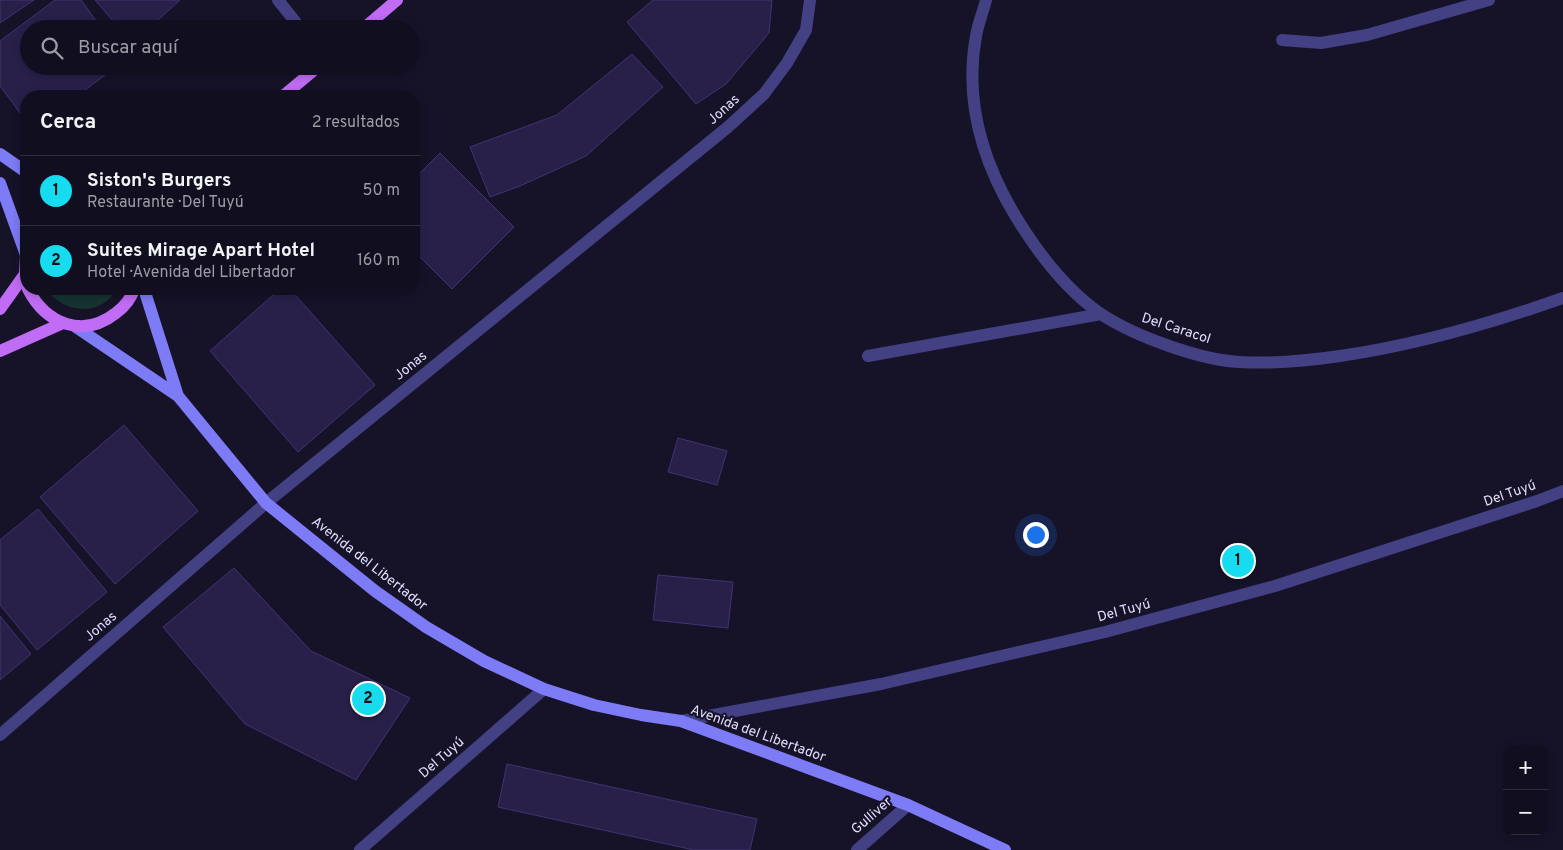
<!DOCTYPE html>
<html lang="es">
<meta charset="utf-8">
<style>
:root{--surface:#100e1f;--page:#1e1c2c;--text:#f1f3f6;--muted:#9c9ca4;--line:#302e3d;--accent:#17dbee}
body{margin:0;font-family:Overpass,sans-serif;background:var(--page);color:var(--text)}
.controls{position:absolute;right:15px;bottom:15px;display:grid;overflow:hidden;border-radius:10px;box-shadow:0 2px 8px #0003}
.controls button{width:45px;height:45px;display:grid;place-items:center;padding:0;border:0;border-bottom:1px solid var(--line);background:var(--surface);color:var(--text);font:25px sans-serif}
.you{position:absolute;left:1035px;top:534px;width:18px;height:18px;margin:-12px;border:4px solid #fff;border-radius:50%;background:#1a73e8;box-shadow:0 0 0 8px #1a73e833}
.badge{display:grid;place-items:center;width:32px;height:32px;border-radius:50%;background:var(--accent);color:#111;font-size:16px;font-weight:700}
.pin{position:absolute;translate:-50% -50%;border:2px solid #fff;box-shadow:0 1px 5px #0006}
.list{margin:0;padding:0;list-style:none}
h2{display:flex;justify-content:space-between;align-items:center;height:65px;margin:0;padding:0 20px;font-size:21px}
h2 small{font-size:16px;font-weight:400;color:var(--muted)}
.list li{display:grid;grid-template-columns:32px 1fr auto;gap:15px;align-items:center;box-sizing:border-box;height:70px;padding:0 20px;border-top:1px solid var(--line)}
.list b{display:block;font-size:19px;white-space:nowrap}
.list p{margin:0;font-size:16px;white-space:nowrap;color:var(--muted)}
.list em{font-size:16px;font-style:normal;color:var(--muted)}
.icon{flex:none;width:28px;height:28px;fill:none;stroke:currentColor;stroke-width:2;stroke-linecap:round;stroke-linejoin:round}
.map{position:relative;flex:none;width:1563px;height:850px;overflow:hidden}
.search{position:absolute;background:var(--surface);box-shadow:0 2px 8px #0003;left:20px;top:20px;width:400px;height:55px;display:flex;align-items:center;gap:12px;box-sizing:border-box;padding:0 18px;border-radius:28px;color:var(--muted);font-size:19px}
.panel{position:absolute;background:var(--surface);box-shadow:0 2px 8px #0003;left:20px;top:90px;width:400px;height:205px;border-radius:20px}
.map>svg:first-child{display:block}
</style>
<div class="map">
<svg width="1563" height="850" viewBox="0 0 1563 850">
<rect width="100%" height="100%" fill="#161329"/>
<!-- green -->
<path fill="#163331" d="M46,289H117C101,317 64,314 46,289Z"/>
<!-- building -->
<path fill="#282049" stroke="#403473" d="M0,0H34L0,23Z
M55,0H81L102,29H29V66H117L77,96H26V121L0,86V41Z
M95,0H180L148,29H120Z
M653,0H772L769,33L726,84L696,104L627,22Z
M632,54L663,87L586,156L520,186L490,197L470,147L557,115Z
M440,153L514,227L452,289L414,251V179Z
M280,289H290L375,385L298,452L210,351Z
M124,425L198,511L115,584L40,497Z
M678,438L727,451L717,485L668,472Z
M38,509L107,592L37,650L0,605V540Z
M234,568L311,651L410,698L356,780L245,724L163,627Z
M658,575L733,582L728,628L653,620Z
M0,616L31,654L0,680Z
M507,764L757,819L750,850H694L498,807Z"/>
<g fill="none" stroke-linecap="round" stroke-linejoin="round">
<!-- minor -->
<path stroke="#434184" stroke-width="12" d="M278,0L301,29
M986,0C983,12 978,24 976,36C964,101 982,161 1016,217C1038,253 1066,290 1101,314C1134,336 1200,360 1239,362C1273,364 1306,361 1340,356C1417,345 1489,324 1563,298
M1282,40L1321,43L1367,35L1489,0
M868,356L1101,314
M681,721L881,684L1105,632L1275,586L1537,501L1563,491
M0,735L266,503L728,127L764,94L787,63L806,30L810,0
M360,850L544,689
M857,850L908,805"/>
<!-- secondary -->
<path stroke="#7d7bf5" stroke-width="12" d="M0,154L26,172
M0,183L26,255
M144,289L178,396
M76,327L178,396L266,503L375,591L426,627L484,661L544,689L594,705L641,715L681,721L908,805L1005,850"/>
<!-- primary -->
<path stroke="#c06cf4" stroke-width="12" d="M363,29L397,0
M283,96L319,66
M26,254L25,274L26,280
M28,289C46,324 83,339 116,313C124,307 131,299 134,289
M0,309L25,274
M0,351L63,323"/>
</g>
<g text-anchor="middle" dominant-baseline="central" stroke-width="4.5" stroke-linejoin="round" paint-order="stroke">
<!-- street labels -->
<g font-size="14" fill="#e0ddfd" stroke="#161329">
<text transform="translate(724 110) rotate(-42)">Jonas</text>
<text transform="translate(1176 329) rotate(18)">Del Caracol</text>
<text transform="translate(411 366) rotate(-39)">Jonas</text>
<text transform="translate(1510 494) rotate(-19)">Del Tuyú</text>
<text transform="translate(369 564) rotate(38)">Avenida del Libertador</text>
<text transform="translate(1124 611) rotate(-15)">Del Tuyú</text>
<text transform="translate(101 627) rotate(-41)">Jonas</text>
<text transform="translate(758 734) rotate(20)">Avenida del Libertador</text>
<text transform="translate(442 758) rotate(-41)">Del Tuyú</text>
<text transform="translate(872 816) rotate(-41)">Gulliver</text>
</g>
</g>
</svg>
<div class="controls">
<button>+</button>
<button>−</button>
</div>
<div class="you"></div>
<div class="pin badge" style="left:1238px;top:561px">1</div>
<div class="pin badge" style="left:368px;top:699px">2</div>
<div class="search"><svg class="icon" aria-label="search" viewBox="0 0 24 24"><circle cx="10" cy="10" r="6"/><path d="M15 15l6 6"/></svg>Buscar aquí</div>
<section class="panel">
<h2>Cerca<small>2 resultados</small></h2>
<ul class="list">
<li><span class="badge">1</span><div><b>Siston's Burgers</b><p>Restaurante · Del Tuyú</p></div><em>50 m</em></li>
<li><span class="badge">2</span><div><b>Suites Mirage Apart Hotel</b><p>Hotel · Avenida del Libertador</p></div><em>160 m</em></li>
</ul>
</section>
</div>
